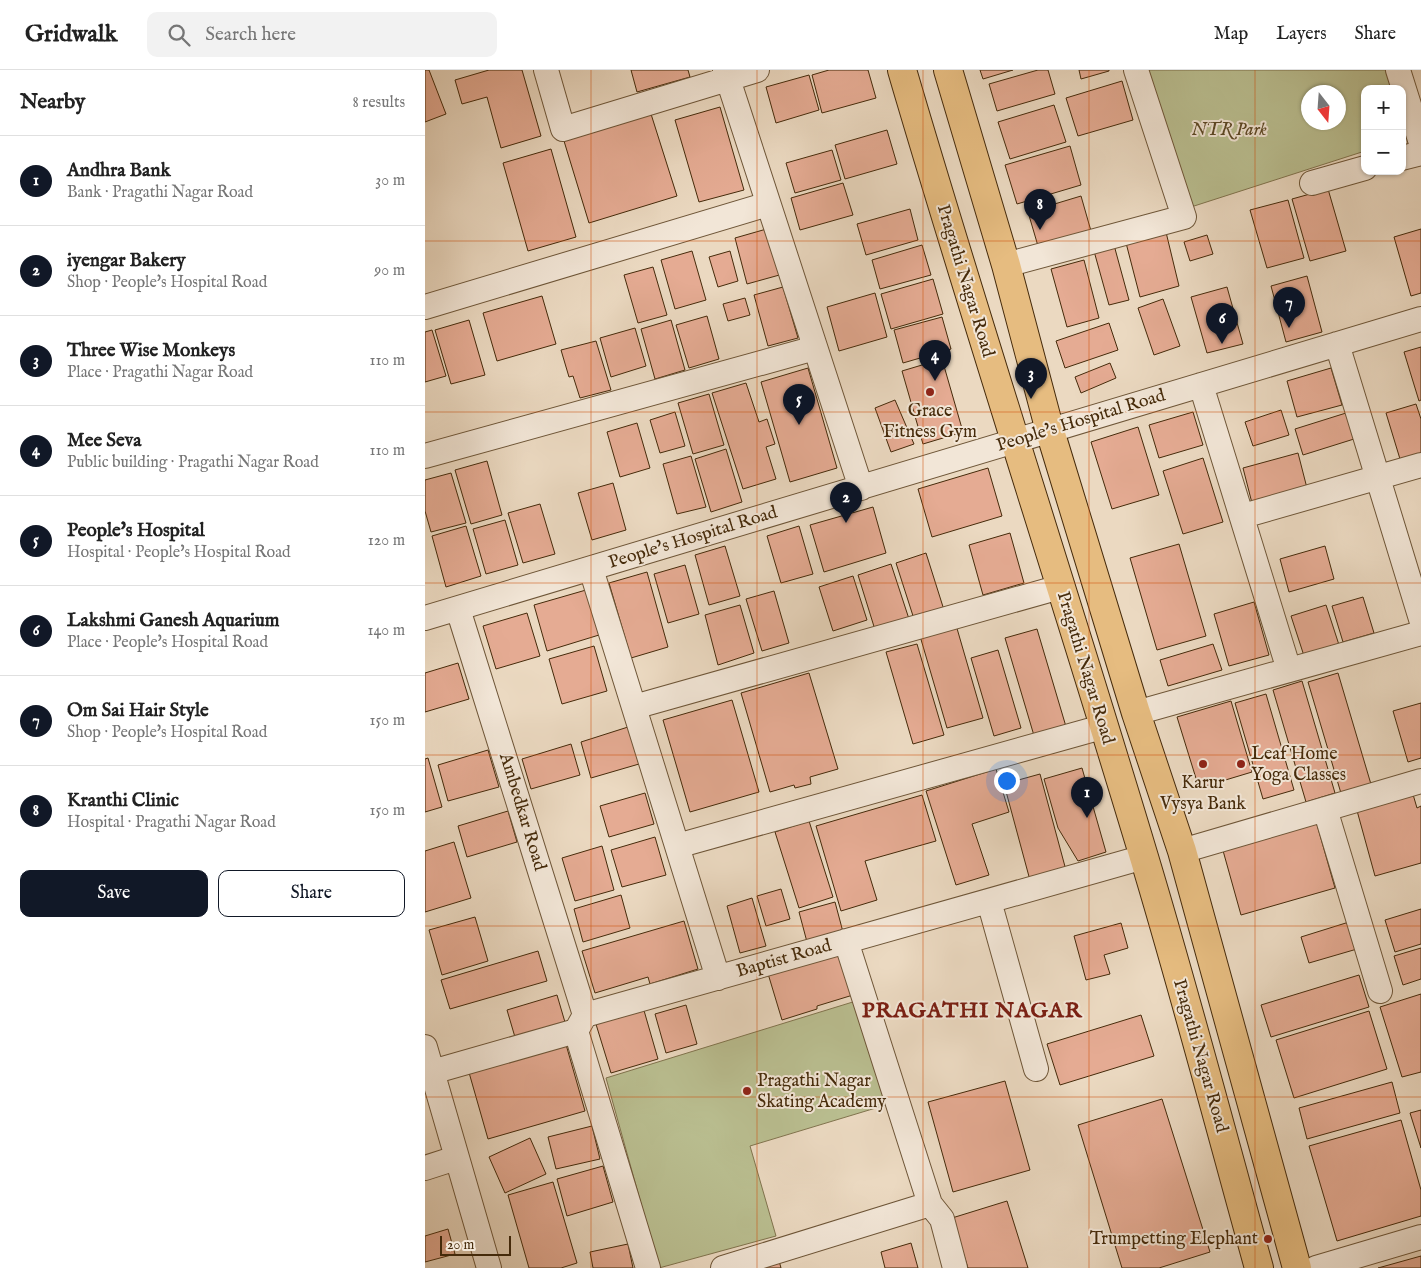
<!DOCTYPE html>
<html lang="en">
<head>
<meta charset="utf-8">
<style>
  :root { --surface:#fff; --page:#f2f2f2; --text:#222; --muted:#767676; --line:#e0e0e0; --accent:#111827 }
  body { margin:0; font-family:"IM FELL English",serif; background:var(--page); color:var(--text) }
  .controls { position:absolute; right:15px; top:15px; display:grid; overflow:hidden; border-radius:10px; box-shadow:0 1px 4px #0004 }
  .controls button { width:45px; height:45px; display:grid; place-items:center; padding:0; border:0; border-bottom:1px solid var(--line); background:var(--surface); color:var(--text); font:25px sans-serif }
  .compass { position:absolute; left:876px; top:15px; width:45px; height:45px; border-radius:50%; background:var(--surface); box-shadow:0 1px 4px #0004; rotate:163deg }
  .scale { position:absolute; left:15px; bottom:12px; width:71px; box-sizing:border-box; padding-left:5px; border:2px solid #452a0a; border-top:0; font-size:14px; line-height:18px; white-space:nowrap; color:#452a0a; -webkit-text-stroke:4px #f2e6d7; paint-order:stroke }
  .you { position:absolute; left:581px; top:710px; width:18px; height:18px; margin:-12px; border:4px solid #fff; border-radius:50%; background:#1a73e8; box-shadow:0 0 0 8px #1a73e833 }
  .badge { display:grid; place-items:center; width:32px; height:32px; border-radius:50%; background:var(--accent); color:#fff; font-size:16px; font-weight:700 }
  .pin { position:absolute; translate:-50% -41px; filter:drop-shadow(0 1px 2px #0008) }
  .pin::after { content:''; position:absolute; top:26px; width:18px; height:15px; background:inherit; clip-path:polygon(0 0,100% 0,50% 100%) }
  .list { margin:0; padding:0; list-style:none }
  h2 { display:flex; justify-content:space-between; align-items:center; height:65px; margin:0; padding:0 20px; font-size:21px }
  h2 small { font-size:16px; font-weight:400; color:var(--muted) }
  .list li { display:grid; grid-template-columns:32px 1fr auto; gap:15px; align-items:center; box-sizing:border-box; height:90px; padding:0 20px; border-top:1px solid var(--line) }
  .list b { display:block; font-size:19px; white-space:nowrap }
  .list p { margin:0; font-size:16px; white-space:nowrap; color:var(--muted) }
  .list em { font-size:16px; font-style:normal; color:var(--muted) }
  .actions { display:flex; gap:10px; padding:15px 20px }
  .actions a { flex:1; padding:11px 0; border:1px solid var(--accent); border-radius:10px; text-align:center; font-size:18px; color:var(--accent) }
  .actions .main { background:var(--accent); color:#fff }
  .icon { flex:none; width:28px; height:28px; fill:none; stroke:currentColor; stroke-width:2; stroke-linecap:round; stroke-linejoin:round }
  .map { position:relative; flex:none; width:996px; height:1198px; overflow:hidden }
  header { display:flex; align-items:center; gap:30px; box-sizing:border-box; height:70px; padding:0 25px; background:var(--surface); border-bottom:1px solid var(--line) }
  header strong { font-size:24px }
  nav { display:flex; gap:28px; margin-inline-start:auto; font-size:18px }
  .search { width:350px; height:45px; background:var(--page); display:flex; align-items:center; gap:12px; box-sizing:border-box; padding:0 18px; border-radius:10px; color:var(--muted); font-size:19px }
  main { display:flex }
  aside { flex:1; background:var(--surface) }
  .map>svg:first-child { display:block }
</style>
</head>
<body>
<header>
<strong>Gridwalk</strong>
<div class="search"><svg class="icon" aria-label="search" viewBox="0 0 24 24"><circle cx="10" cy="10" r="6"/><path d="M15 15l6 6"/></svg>Search here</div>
<nav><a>Map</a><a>Layers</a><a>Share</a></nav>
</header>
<main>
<aside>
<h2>Nearby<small>8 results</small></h2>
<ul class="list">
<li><span class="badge">1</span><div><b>Andhra Bank</b><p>Bank · Pragathi Nagar Road</p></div><em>30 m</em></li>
<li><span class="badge">2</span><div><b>iyengar Bakery</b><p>Shop · People's Hospital Road</p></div><em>90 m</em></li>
<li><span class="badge">3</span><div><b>Three Wise Monkeys</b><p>Place · Pragathi Nagar Road</p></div><em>110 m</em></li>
<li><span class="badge">4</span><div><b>Mee Seva</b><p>Public building · Pragathi Nagar Road</p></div><em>110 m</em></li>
<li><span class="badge">5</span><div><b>People's Hospital</b><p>Hospital · People's Hospital Road</p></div><em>120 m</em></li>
<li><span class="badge">6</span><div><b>Lakshmi Ganesh Aquarium</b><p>Place · People's Hospital Road</p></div><em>140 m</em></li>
<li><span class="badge">7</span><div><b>Om Sai Hair Style</b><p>Shop · People's Hospital Road</p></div><em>150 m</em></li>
<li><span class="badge">8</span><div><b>Kranthi Clinic</b><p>Hospital · Pragathi Nagar Road</p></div><em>150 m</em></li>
</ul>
<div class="actions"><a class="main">Save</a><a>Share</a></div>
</aside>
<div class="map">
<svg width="996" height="1198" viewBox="0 0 996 1198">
  <rect width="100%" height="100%" fill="#ebd9c1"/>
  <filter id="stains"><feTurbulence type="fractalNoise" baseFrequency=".004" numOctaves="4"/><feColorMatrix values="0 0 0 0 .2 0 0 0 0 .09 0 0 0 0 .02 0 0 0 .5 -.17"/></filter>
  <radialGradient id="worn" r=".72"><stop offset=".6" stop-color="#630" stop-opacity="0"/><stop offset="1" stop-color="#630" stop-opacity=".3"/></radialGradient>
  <!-- green -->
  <path fill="#babf91" stroke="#80744e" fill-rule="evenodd" d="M722,0h244l6,19h-32v62l-174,56zM884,22h30v30h-30z
    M431,931l33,103 -139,42 26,90 -117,32 -53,-190z"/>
  <!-- building -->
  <path fill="#e5ab93" stroke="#452a0a" d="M0,0h4l17,44 -21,8z
    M64,0h33l19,66 -40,12 -14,-51 -25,7 -7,-24z
    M206,0h57l2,7 -53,15z
    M404,0h39l8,28 -54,15 -10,-38z
    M555,0h33l-30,9z
    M613,0h10l7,24 -58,17 -8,-27z
    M654,0h30v1l-28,8z
    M384,5l10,35 -43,13 -10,-36z
    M697,11l11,39 -55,16 -12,-38z
    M629,35l12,37 -56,17 -12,-37z
    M295,37l24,83 -45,12 -24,-82z
    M226,44l26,82 -88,27 -25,-82z
    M462,60l10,34 -52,15 -10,-34z
    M645,76l11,39 -64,19 -12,-39z
    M126,79l25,88 -48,14 -25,-88z
    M407,80l9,30 -46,13 -9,-30z
    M418,113l10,32 -53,15 -9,-32z
    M903,119l18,62 -36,10 -18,-62z
    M656,126l10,35 -53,15 -10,-34z
    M863,130l16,58 -37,10 -17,-58z
    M485,139l8,31 -52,15 -9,-31z
    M345,158l13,46 -36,10 -12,-46z
    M740,158l14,58 -39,11 -15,-58z
    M996,159v64l-10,3 -17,-59z
    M782,165l6,19 -23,7 -6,-19z
    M497,175l9,30 -51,14 -8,-29z
    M689,175l15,55 -20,5 -15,-54z
    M267,181l14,49 -31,9 -14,-49z
    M305,181l8,30 -20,6 -9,-30z
    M659,190l15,58 -32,9 -16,-58z
    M228,197l14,48 -29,8 -14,-48z
    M882,206l15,56 -36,10 -15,-56z
    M508,209l10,35 -52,15 -10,-35z
    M358,217l15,51 -30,8 -14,-51z
    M802,217l16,57 -36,9 -16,-56z
    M450,223l12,44 -48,14 -12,-44z
    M117,226l14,48 -59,17 -14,-48z
    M320,228l5,17 -22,6 -5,-17z
    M738,229l17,47 -26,9 -16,-47z
    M282,246l12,43 -30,9 -13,-43z
    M517,247l9,32 -48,14 -9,-33z
    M44,250l16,55 -34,9 -16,-54z
    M246,250l14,50 -30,9 -14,-50z
    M684,253l9,27 -53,18 -9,-27z
    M210,258l11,38 -35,11 -11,-39z
    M7,260l14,46 -21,6v-50z
    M171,271l15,49 -31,8 -7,-22 -4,1 -8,-27z
    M996,277v53l-2,1 -15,-49z
    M517,289l21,73 -40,12 -21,-73z
    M685,293l6,15 -35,15 -6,-16z
    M383,298l29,100 -47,14 -29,-100z
    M906,298l11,37 -45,12 -10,-36z
    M321,313l13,39 8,-3 8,25 -9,3 10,32 -33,10 -31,-96z
    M284,324l15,51 -31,9 -15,-51z
    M470,330l19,44 -23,8 -16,-44z
    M991,334l5,15v34l-21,6 -14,-46z
    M856,340l8,25 -36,11 -8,-24z
    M250,342l10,34 -25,7 -10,-33z
    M768,342l10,33 -44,13 -10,-33z
    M921,343l8,26 -51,16 -8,-26z
    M212,353l13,45 -30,9 -13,-45z
    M713,357l21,68 -47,14 -21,-67z
    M301,379l16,53 -31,10 -16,-53z
    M873,383l10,39 -55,15 -10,-39z
    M266,386l15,51 -29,7 -14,-50z
    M778,388l20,64 -40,12 -20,-63z
    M62,391l15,54 -31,9 -16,-54z
    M563,398l14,48 -70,21 -14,-48z
    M26,403l15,50 -35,9 -6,-21v-31z
    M188,413l13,47 -34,10 -14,-47z
    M115,434l15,50 -32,9 -15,-50z
    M448,437l13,46 -62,19 -14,-47z
    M80,450l13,45 -32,9 -13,-45z
    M41,456l15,50 -35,11 -14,-51z
    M374,456l14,48 -32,9 -14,-47z
    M585,463l14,50 -41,12 -14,-50z
    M754,474l27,92 -49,14 -27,-92z
    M300,476l15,50 -31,9 -14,-50z
    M900,476l9,33 -45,13 -9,-33z
    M501,483l18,57 -30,9 -18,-56z
    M466,494l19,58 -34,11 -18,-58z
    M260,495l14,49 -31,9 -14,-49z
    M222,502l21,75 -37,11 -22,-75z
    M428,506l14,44 -34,11 -14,-44z
    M161,520l13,45 -52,16 -13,-46z
    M349,521l15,52 -27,8 -16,-52z
    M938,527l11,36 -31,9 -11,-36z
    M829,532l15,53 -40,11 -15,-52z
    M315,535l14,48 -36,12 -13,-50z
    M901,535l15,46 -35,11 -15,-46z
    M102,543l13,43 -44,13 -13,-43z
    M531,555l27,93 -36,10 -27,-92z
    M612,559l30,101 -32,9 -30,-101z
    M492,574l27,91 -31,9 -27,-92z
    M788,574l9,26 -54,16 -8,-26z
    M169,576l13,45 -45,13 -13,-45z
    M573,580l23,78 -27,8 -23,-78z
    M33,593l11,36 -44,13v-39z
    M384,603l29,96 -28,8 1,7 -16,4 -1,-3 -24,7 -29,-99z
    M913,603l35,118 -30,9 -35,-118z
    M877,611l33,112 -29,9 -33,-112z
    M841,624l28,96 -31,9 -28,-96z
    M307,630l27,92 -69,20 -27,-92z
    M806,631l21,71 -53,16 -22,-71z
    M996,633v55l-13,4 -15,-51z
    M203,657l11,37 -48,14 -10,-36z
    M146,674l9,31 -49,14 -9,-30z
    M63,680l11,37 -51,14 -10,-36z
    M3,688l14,49 -17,5v-53z
    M657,698l24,84 -28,9 -20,-33 -14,-49z
    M571,699l13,43 -37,12 17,51 -33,10 -30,-94z
    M615,704l27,100 -36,10 -27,-100z
    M987,721l5,17 4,-2v57l-46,13 -19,-69z
    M220,723l9,31 -45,13 -9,-31z
    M497,725l14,46 -71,20 12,39 -36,11 -25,-85z
    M83,741l9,31 -50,15 -9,-31z
    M384,751l24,76 -34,11 -24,-76z
    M891,751l19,67 -94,27 -19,-68z
    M230,767l11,38 -44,12 -11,-37z
    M29,772l17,56 -46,14v-61z
    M177,776l12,44 -39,11 -13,-43z
    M356,819l9,30 -24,7 -9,-30z
    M196,825l9,33 -47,14 -9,-33z
    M327,828l14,48 -26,7 -13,-47z
    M410,832l8,30 -36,10 -8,-30z
    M996,839v35l-26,8 -10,-32z
    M50,847l13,44 -46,14 -13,-45z
    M259,851l14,48 -48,15 -2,-7 -53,16 -13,-42z
    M924,852l8,27 -48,14 -8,-26z
    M696,853l7,25 -24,7 6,19 -24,6 -12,-44z
    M414,876l14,49 -36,11v3l-35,11 -16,-53z
    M996,878v31l-18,6 -9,-29z
    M113,881l9,30 -97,28 -9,-29z
    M934,905l10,32 -98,30 -10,-32z
    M996,924v78l-19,5 -22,-70z
    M132,925l10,34 -50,15 -10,-34z
    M261,935l11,39 -31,9 -11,-39z
    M218,937l15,52 -47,14 -16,-52z
    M944,941l18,58 -93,29 -18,-58z
    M716,945l13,41 -94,29 -13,-41z
    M140,971l20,70 -97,28 -20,-70z
    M580,1011l25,89 -77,22 -25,-90z
    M967,1012l8,31 -93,26 -8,-31z
    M737,1029l48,153 -51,16h-37l-44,-143z
    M996,1040v38l-11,-35z
    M976,1050l20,70v26l-84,25 -28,-95z
    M167,1056l8,33 -44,10 -8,-32z
    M105,1068l16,36 -41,19 -16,-36z
    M178,1096l10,36 -46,14 -10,-37z
    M128,1112l24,81 -16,5h-32l-21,-73z
    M582,1131l21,67h-60l-16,-50z
    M23,1159l7,25 -30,8v-26z
    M486,1173l7,25h-33l-4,-16z
    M203,1174l5,24h-40l-3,-16z
    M996,1186v12h-43z
    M353,1187l3,11h-36z"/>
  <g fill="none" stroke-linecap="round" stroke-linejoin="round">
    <!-- minor casing -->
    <g stroke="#6e5638" stroke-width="26">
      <path id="minor" d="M121,0l17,59 194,-59
        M300,0l136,418
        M973,0l23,73
        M977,88l19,-5
        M887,113l53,-15
        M581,195l178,-48 -48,-147
        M0,237l343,-103
        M912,274l84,275
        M776,315l88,285
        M0,386l390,-108
        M818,446l178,-51
        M166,499l127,409
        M33,539l127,406
        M0,548l996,-299
        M209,637l426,-120
        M711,643l285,-80
        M900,739l55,182
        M252,776l425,-119
        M757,781l239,-70
        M564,831l47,168
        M421,871l84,263 12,15 13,49
        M151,961l72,237
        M0,977l64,221
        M7,1002l144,-41 9,-16 559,-158
        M0,1098l31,-10
        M298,1198l207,-64
        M891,1198l105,-31"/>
    </g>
    <!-- major casing -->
    <g stroke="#452a0a" stroke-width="30">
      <path id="major" d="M477,0c77,263 163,524 242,787 41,136 77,274 115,411
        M523,0l58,195 44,166 86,282 46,138 115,417"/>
    </g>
    <!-- minor -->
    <use href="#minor" stroke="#f2e6d7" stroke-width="24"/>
    <!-- major -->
    <use href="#major" stroke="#e6bc80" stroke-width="28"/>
  </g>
  <!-- grid -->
  <path fill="none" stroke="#d0520c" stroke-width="1" stroke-opacity="0.55" d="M166,0v1198M332,0v1198M498,0v1198M664,0v1198M830,0v1198M0,171h996M0,342h996M0,513h996M0,685h996M0,856h996M0,1027h996"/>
  <!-- markers -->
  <g fill="#8f2418" stroke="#f2e6d7" stroke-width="2">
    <circle cx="505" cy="322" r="5"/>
    <circle cx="778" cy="694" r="5"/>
    <circle cx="816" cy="694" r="5"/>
    <circle cx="322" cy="1021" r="5"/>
    <circle cx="843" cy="1169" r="5"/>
  </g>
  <g text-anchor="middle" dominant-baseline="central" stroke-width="4" stroke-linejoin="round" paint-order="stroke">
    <!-- park labels -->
    <g font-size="18" font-style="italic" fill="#5c4825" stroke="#f2e6d7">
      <text x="804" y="60">NTR Park</text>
    </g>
    <!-- street labels -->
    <g font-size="18" fill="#452a0a" stroke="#f2e6d7">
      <text transform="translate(540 211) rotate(73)">Pragathi Nagar Road</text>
      <text transform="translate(656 351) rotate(-17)">People's Hospital Road</text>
      <text transform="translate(268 468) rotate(-17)">People's Hospital Road</text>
      <text transform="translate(660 598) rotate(73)">Pragathi Nagar Road</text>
      <text transform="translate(97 742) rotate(73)">Ambedkar Road</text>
      <text transform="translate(359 889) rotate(-16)">Baptist Road</text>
      <text transform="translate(775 986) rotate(74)">Pragathi Nagar Road</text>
    </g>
    <!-- poi labels -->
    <g font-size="18" fill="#452a0a" stroke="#f2e6d7">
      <text x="505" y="341">Grace<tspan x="505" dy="21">Fitness Gym</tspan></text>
      <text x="826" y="684" text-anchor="start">Leaf Home<tspan x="826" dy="21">Yoga Classes</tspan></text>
      <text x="778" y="713">Karur<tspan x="778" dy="21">Vysya Bank</tspan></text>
      <text x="332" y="1011" text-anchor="start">Pragathi Nagar<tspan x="332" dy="21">Skating Academy</tspan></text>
      <text x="833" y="1169" text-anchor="end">Trumpetting Elephant</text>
    </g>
    <!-- district labels -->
    <g font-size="22" font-weight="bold" letter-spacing="1" fill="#7a1f14" stroke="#f2e6d7">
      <text x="547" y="941">PRAGATHI NAGAR</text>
    </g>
  </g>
  <rect width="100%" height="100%" filter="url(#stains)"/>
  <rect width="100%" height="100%" fill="url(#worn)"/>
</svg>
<div class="controls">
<button>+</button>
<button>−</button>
</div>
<svg class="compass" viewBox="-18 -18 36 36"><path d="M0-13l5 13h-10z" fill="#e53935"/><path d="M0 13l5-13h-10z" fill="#767676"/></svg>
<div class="scale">20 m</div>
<div class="you"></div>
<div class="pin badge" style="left:662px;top:748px">1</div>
<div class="pin badge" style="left:421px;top:453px">2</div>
<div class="pin badge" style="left:606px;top:329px">3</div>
<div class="pin badge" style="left:510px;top:311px">4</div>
<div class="pin badge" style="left:374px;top:355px">5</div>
<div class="pin badge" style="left:797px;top:274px">6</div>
<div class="pin badge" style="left:864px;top:258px">7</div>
<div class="pin badge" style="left:615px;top:160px">8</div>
</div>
</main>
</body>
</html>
